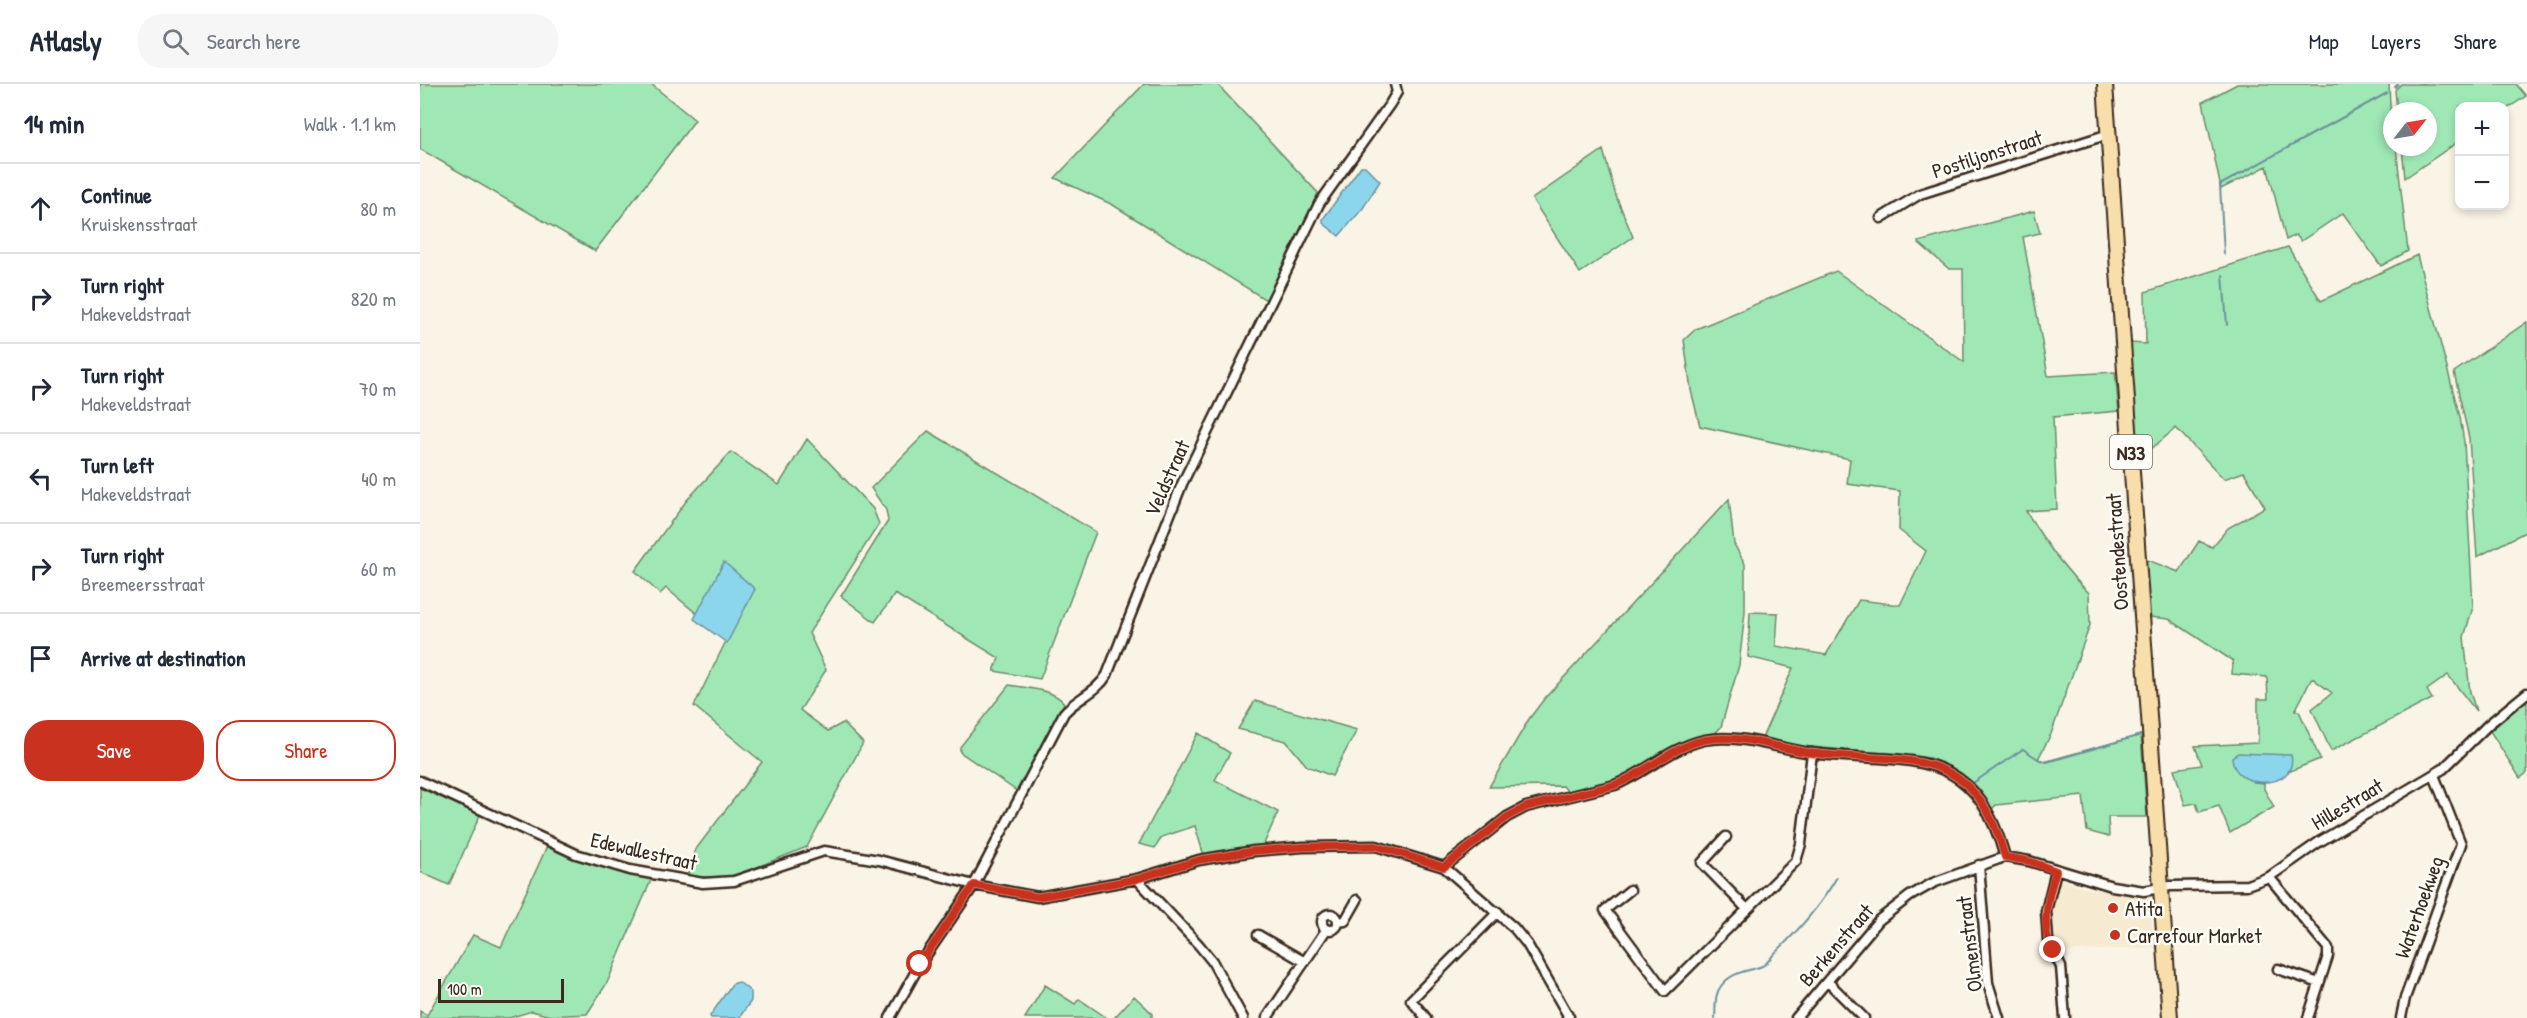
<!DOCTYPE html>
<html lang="en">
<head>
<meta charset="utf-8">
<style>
  :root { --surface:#fff; --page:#f6f6f7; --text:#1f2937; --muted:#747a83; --line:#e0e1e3; --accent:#c8321e }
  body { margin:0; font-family:"Patrick Hand",sans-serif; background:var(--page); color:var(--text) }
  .controls { position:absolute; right:18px; top:18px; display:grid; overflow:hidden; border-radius:12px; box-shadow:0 3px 9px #0003 }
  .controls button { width:54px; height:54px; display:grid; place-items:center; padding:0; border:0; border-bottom:2px solid var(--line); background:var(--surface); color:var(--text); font:30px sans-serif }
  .compass { position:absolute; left:1963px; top:18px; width:54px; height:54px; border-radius:50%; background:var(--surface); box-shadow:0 3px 9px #0003; rotate:59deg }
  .scale { position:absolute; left:18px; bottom:15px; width:126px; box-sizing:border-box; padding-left:6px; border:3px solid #3b2a1e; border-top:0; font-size:16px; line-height:21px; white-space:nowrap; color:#3b2a1e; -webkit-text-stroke:4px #fdfcf7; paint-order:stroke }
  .stop { position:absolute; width:18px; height:18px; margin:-14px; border:4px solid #c8321e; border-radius:50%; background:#fff }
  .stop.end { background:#c8321e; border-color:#fff; box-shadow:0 2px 6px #0008 }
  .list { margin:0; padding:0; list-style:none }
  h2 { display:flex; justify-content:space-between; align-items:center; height:78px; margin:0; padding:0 24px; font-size:26px }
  h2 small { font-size:20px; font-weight:400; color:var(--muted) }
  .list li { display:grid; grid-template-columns:39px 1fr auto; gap:18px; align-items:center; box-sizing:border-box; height:90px; padding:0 24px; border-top:2px solid var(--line) }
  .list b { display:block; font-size:22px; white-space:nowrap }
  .list p { margin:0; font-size:20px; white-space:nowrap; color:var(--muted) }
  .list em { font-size:20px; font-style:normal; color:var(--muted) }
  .actions { display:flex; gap:12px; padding:18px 24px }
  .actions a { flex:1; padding:14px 0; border:2px solid var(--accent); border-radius:24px; text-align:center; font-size:21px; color:var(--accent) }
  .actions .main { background:var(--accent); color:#fff }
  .icon { flex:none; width:33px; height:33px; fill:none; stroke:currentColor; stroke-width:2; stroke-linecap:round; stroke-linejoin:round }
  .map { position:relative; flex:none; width:2107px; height:934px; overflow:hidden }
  header { display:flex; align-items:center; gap:36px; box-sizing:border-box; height:84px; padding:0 30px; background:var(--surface); border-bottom:2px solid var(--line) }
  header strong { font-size:28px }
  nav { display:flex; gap:33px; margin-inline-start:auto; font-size:21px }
  .search { width:420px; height:54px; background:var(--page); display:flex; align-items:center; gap:15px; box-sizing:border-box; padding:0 21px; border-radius:24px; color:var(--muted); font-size:22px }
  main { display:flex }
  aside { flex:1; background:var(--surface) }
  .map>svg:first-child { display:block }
</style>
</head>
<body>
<header>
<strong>Atlasly</strong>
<div class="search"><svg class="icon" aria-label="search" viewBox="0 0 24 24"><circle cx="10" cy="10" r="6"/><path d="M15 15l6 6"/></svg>Search here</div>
<nav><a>Map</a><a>Layers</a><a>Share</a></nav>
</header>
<main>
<aside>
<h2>14 min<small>Walk · 1.1 km</small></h2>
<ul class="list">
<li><svg class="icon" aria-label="ahead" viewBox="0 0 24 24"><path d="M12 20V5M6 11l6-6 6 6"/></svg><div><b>Continue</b><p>Kruiskensstraat</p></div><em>80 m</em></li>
<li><svg class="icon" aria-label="right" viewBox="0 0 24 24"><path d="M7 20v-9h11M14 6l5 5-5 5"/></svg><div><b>Turn right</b><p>Makeveldstraat</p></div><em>820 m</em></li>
<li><svg class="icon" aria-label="right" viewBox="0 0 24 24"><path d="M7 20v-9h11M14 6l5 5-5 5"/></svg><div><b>Turn right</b><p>Makeveldstraat</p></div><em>70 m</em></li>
<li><svg class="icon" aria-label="left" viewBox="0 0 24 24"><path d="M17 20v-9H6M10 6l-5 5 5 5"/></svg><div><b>Turn left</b><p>Makeveldstraat</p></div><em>40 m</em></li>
<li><svg class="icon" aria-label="right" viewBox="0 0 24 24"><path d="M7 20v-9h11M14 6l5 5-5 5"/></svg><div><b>Turn right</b><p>Breemeersstraat</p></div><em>60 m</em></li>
<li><svg class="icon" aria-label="arrive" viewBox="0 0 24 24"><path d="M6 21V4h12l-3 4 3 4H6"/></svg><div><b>Arrive at destination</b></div></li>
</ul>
<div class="actions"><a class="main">Save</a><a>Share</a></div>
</aside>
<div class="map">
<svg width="2107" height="934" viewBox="0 0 2107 934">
  <rect width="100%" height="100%" fill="#faf4e6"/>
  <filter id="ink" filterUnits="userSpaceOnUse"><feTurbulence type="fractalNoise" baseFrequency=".0167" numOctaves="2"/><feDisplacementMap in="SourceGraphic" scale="12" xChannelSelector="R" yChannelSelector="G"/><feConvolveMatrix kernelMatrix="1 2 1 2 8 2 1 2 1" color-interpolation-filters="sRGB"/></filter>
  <g filter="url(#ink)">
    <!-- built -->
    <path fill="#f6ead1" d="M1639,795l27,9 64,9 4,50 -95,5 -7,-7 -2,-44z"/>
    <!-- green -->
    <path fill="#9fe8b6" stroke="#6d896a" stroke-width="1.5" d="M0,0h231l44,36 -100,131 -175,-102z
      M724,0h73l101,109 -52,107 -153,-95 -58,-27z
      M1817,0h152l3,63h4l12,104 -27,15 -38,-53 -42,28 -5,-6 -10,5 -19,-74 -46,23 -18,-87z
      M1981,0h115l10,12 -21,14 -1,-4h-44l-1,35 -54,37 -3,-31h26v-36h-31l-2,-21z
      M1183,66l13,46 17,41 -53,36 -48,-74z
      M1614,127l6,22 -17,4 25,139 67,-4 4,39 -66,6 4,92 -31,2c18,30 38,58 63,82l1,32 -39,109 -13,25 9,2 94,-26 6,82h-39l1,20 -22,-6 -4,-35 -87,9 -6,6c-19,-30 -28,-40 -61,-53l-127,-12 -40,-8 31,-70 -45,-11 2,-45 28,1 -2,33 50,9 33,-55 41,5 26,-54 -27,-21 1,-39 -53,-7 3,-25 -150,-33 -9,-36 -7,-50 12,-11 140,-58 128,91 -1,-93h-14l-31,-27z
      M1868,163l33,54 96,-46 43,162 4,25 9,165 -9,30 6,55 6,19 -28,-36 -21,15 5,9 -101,52 -19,-42 20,-16 -20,-15 -17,33h4l21,48 -32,13 1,-2 -36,12 11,1v6l10,18 -44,26 -11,-27 -20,6 -3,-9 -11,2 -11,-36 28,-4 -7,-19 63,-3v-44h10l-1,-22 -35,-3 1,-13 -64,-42 -20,-2 -4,-58 34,13 20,-31 13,6 16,-19 37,-21 -21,-35 -20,7 -48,-51 -38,32 -8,-117 16,1 -1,-52z
      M2107,238v209l-50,26 -8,-119 -15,-66z
      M508,347l168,101 -56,147 -46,-8 5,-13 -104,-64 -20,28 -34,-26 47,-75 -2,-11 -15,-22z
      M387,355l66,70 6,15 -70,109 17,37 -26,40 28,21 15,-8 20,20 -56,104 -75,30h-45l9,-28 66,-87 -68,-56 33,-67 -61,-51 -6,6 -25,-23 52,-71 44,-48 48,33z
      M1309,415l5,45 11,20v48l-6,53 -18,62 -7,7 -46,15 -43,28 -56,16 -6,-7 -74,1 40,-68 15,-20z
      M589,601c17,3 44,4 55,18l-46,89 -58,-40v-5z
      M2107,616v73l-7,5 -30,-47z
      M835,617l102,29 -25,46 -25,-10 -21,-25 -48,-12z
      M778,649l32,20 -15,27 63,32 -15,34 -40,4 -19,6 -9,-30 -33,11 -7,11 -16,-4z
      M0,704l60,27 -31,70 -29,-13z
      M128,760l104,34 -45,105 -20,31 -37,2 -18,-5 -23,7h-89v-7l7,4 46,-80 28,12z
      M625,901l30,19 4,-5 28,19h-82z
      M714,912l19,18 -2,4h-37z"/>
    <!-- water -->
    <path fill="#8cd6ed" stroke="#6c919a" stroke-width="1.5" d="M941,82h4l15,15 -17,27 -24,28 -16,-13v-4z
      M304,478l31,27 -28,54 -33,-24z
      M1818,669l53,2c8,35 -58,37 -59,2z
      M319,898l12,10v9l-12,17h-28l-1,-2 22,-32z"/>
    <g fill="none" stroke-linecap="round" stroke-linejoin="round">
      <!-- stream -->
      <path stroke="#6c919a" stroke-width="2" d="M1975,3l3,-3
        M1804,170l-4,-69 167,-92
        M1803,191l4,50
        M1553,699l50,-34 15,10 9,3 94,-27
        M1295,934c1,-11 -1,-23 6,-32 11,-15 26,-14 41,-20 5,-2 9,-9 13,-13 24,-23 45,-47 62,-76"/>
      <!-- minor casing -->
      <g stroke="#3b2a1e" stroke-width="13">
        <path id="minor" d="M1461,134l39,-24 189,-60
          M0,697l156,73 54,16 73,13 31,-2 90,-30 55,9 95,25 64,12 99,-18 62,-19 55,-9 49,-4 73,-1 68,21 63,-50 19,-10 89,-22c31,-13 55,-37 89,-45 34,-7 72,8 107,13 96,12 162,-13 194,104
          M1306,753l-24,26 45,46
          M1559,781l9,118 11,35
          M1024,783l70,61 13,16 42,73 -2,1
          M1636,787l-10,40 2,29 13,27 4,51
          M1849,793l59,71v8l-20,62
          M717,795l62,66 13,16 31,57
          M1210,806l-25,20 60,81 131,-130 5,-17 11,-91
          M902 838a8 8 0 1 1 16 0a8 8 0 1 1-16 0Z
          M918,838l7,-1 12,-21
          M838,851l47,27
          M1858,885l41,14
          M1408,898l36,36
          M470,934l30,-54 54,-79 90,-172c13,-15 32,-20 43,-38l75,-191 137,-280 71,-100 7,-12 -2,-8
          M847,934l59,-88
          M1006,934l-15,-18 87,-88
          M1376,934l83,-98 31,-24 23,-13 66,-24 6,-2 24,4 83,25 32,5 26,-5 77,-1 22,-8 50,-35 124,-73 46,-45 38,-31
          M1981,934l4,-20 56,-154 -27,-69"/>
      </g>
      <!-- primary casing -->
      <g stroke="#3b2a1e" stroke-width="18">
        <path id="primary" d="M1685,0l65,934"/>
      </g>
      <!-- minor -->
      <use href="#minor" stroke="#fdfcf7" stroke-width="8"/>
      <!-- primary -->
      <use href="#primary" stroke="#f8deab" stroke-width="14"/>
    </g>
  </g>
  <g fill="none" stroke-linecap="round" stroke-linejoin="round" filter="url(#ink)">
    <!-- route -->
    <path stroke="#c8321e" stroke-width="8" d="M500,880l54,-79 64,12 99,-18 62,-19 55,-9 49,-4 73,-1 68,21 63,-50 19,-10 89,-22c32,-13 55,-37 89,-45 34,-7 72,8 107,13 96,12 162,-13 194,104l24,4 27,10c-7,22 -17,58 -3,79"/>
  </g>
  <!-- markers -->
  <g fill="#c8321e" stroke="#fdfcf7" stroke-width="2">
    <circle cx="1693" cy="824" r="6"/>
    <circle cx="1695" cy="851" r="6"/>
  </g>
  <g text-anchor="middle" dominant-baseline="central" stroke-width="5" stroke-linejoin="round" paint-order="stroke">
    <!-- shield labels -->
    <rect fill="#fdfcf7" stroke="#75695f" stroke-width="1.5" x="1690" y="351" width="42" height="34" rx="4.5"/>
    <g font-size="20" font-weight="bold" fill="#3b2a1e">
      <text x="1711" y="368">N33</text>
    </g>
    <!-- street labels -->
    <g font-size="21" fill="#3b2a1e" stroke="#fdfcf7">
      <text transform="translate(1567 70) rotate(-18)">Postiljonstraat</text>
      <text transform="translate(747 394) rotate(-66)">Veldstraat</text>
      <text transform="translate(1697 468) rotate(-94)">Oostendestraat</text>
      <text transform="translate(1927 720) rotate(-31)">Hillestraat</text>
      <text transform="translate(224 767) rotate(13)">Edewallestraat</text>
      <text transform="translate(1999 823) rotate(-70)">Waterhoekweg</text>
      <text transform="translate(1549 860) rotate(-97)">Olmenstraat</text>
      <text transform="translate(1416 861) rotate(-49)">Berkenstraat</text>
    </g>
    <!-- poi labels -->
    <g font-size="21" fill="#3b2a1e" stroke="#fdfcf7" text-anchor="start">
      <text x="1705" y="824">Atita</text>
      <text x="1707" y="851">Carrefour Market</text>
    </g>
  </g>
</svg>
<div class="controls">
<button>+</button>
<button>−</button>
</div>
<svg class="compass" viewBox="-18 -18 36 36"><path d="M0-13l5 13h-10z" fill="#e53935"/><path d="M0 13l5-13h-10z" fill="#747a83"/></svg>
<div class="scale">100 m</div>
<div class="stop" style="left:500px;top:880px"></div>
<div class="stop end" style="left:1633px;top:866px"></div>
</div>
</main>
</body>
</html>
